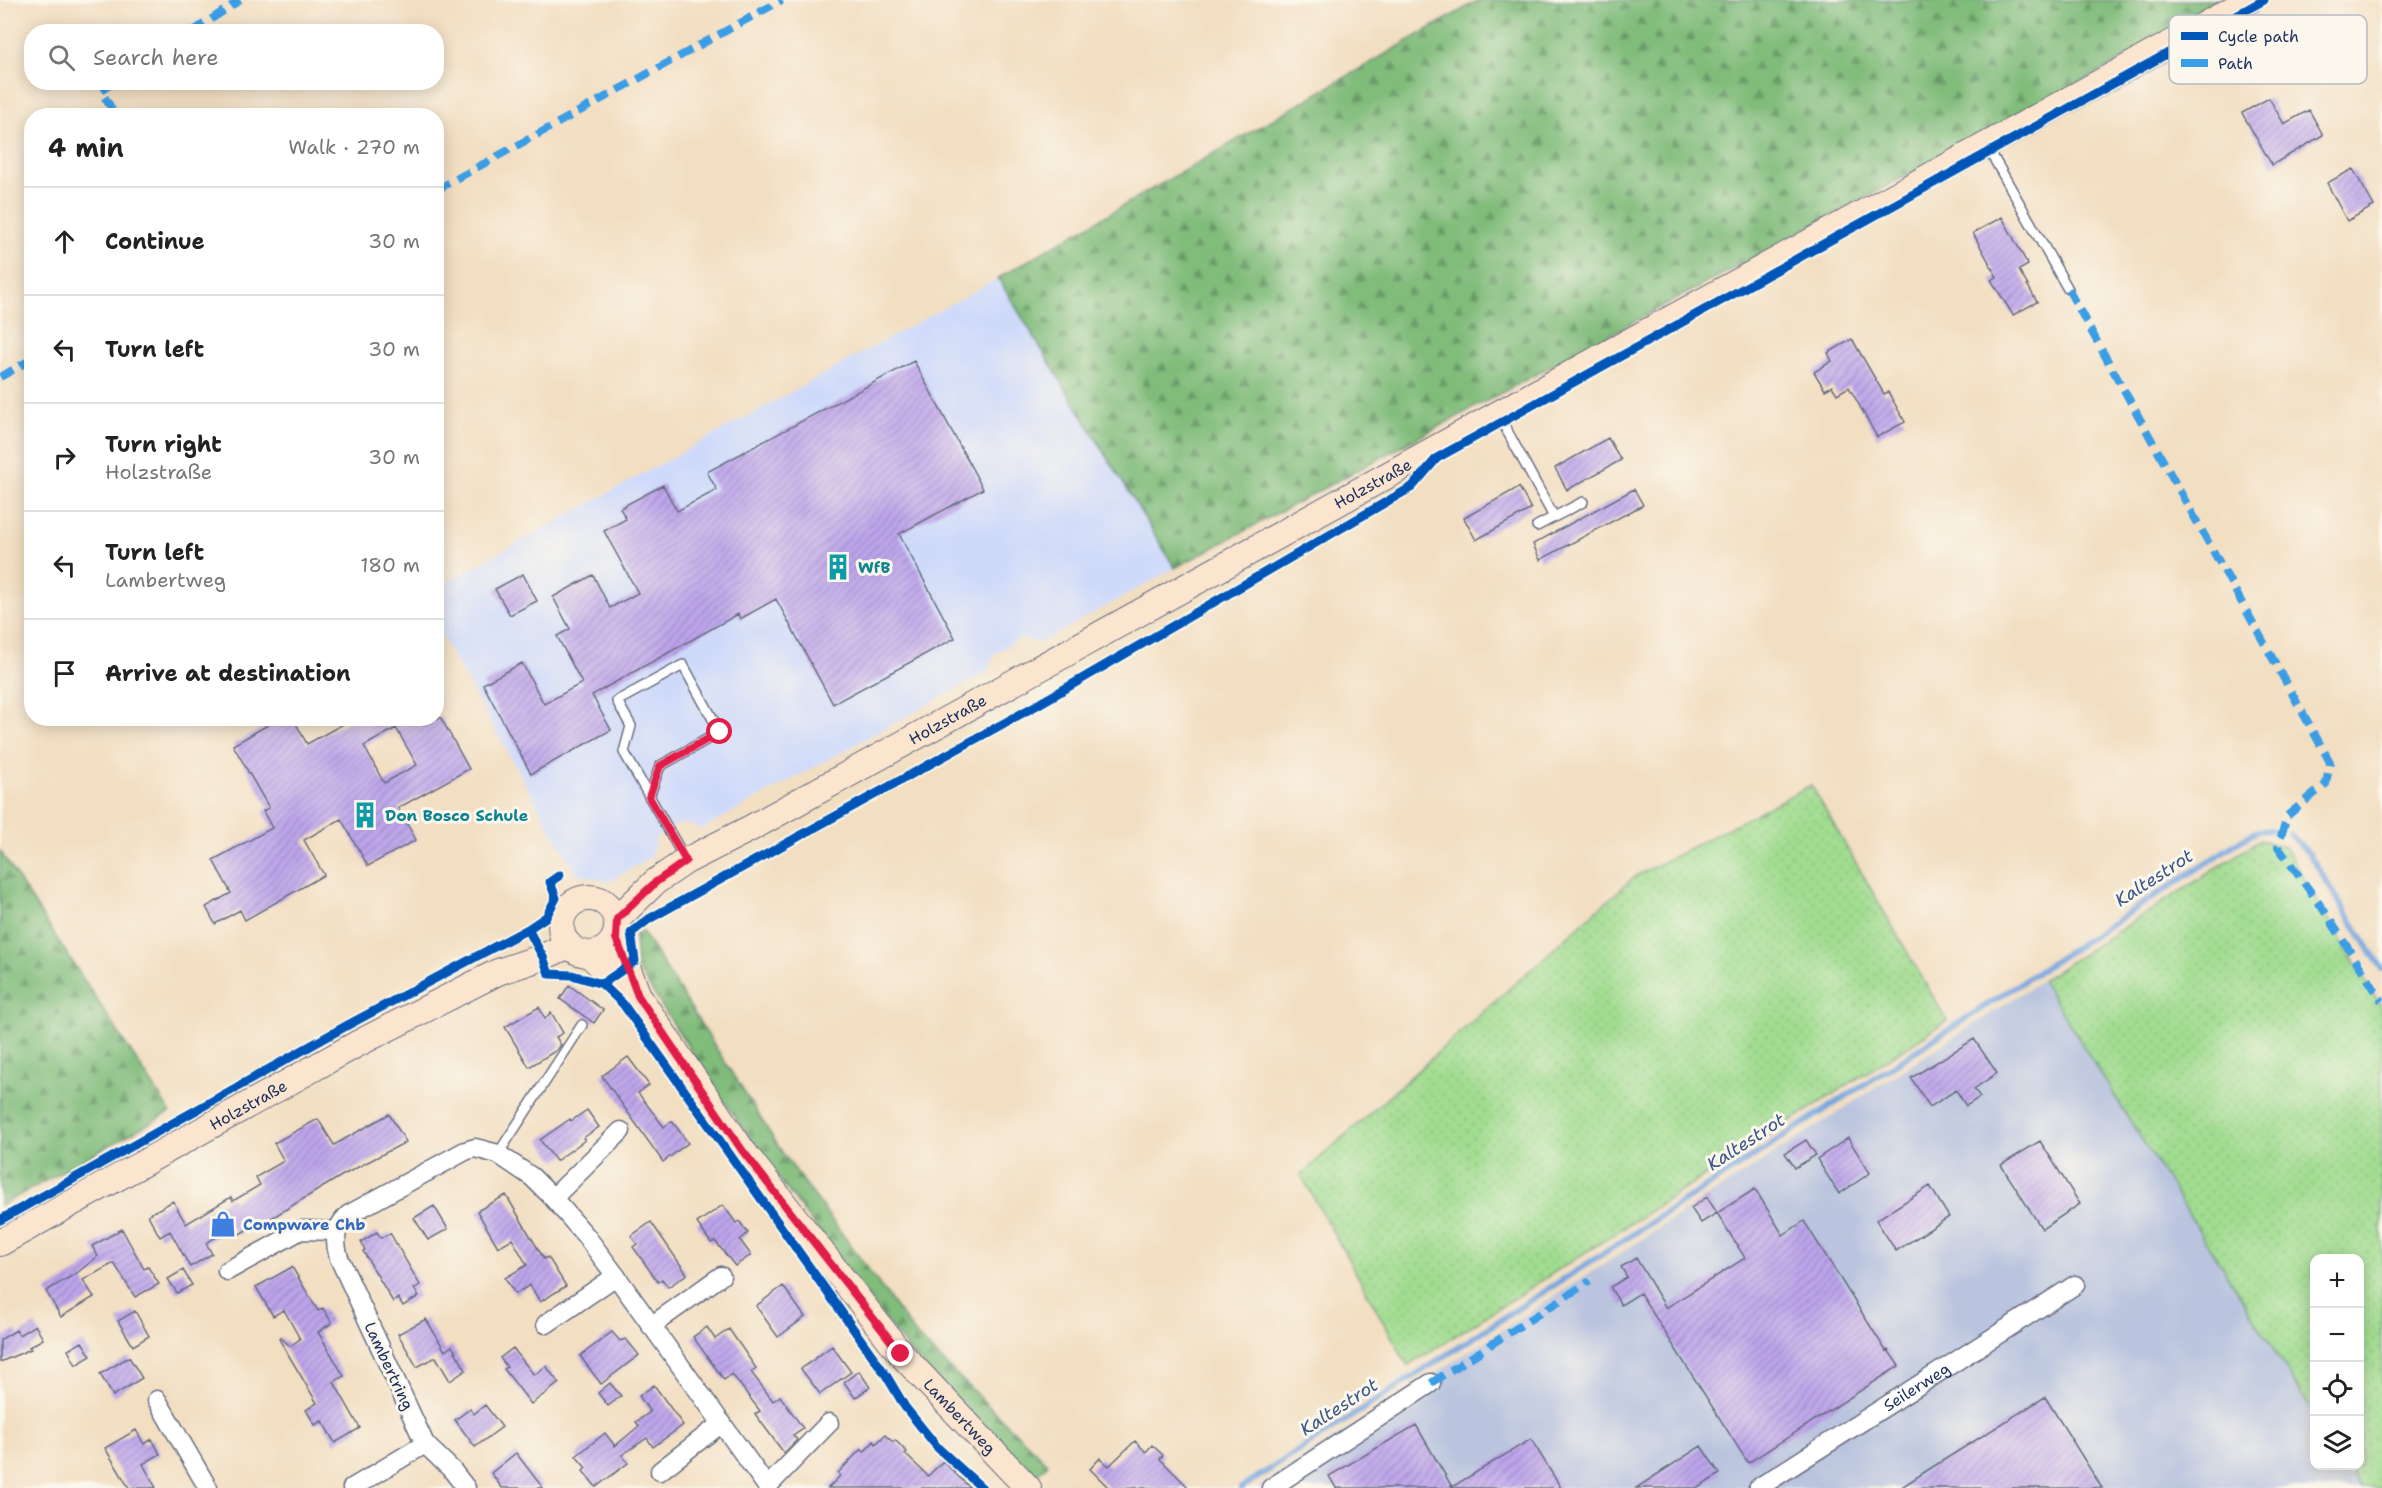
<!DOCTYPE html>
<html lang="en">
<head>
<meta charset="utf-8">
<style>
  :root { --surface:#fff; --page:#f6f6f6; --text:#222; --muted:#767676; --line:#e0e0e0 }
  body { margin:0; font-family:"Shantell Sans",sans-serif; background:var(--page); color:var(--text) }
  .controls { position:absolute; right:18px; bottom:18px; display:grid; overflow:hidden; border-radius:12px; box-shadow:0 3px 15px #0003 }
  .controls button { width:54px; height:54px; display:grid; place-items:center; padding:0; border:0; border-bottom:2px solid var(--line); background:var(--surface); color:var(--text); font:30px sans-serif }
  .stop { position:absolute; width:18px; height:18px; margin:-14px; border:4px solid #e11d48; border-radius:50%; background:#fff }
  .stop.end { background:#e11d48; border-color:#fff; box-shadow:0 2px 6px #0008 }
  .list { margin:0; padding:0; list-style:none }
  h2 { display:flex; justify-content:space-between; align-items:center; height:78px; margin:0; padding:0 24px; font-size:26px }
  h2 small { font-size:20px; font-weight:400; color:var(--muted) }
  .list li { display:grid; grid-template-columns:39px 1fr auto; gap:18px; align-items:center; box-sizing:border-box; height:108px; padding:0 24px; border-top:2px solid var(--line) }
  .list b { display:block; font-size:22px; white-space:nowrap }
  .list p { margin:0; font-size:20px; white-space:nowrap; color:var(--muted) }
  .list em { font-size:20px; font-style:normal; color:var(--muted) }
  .icon { flex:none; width:33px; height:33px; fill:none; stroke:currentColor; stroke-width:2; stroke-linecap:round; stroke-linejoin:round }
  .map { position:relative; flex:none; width:2382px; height:1488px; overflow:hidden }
  .search { position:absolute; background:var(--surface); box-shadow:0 3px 15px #0003; left:24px; top:24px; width:420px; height:66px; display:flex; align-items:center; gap:15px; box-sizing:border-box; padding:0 21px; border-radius:24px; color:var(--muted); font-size:22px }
  .panel { position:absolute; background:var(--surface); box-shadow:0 3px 15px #0003; left:24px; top:108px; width:420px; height:618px; border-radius:24px }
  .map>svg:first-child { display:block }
</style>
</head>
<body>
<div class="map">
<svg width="2382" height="1488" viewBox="0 0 2382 1488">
  <defs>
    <pattern id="grass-dots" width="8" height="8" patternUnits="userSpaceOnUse" patternTransform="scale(1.5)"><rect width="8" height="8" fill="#a1dc90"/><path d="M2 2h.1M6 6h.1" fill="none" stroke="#8abd7f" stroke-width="1.8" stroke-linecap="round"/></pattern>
    <pattern id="forest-firs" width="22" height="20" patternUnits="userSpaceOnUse" patternTransform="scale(1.5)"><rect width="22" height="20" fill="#80bc7a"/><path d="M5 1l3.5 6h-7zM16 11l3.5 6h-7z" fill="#689967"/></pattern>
    <pattern id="building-hatch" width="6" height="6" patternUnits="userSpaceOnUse" patternTransform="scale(1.5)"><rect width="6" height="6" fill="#bea5eb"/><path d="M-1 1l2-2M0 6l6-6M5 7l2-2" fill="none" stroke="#9a87c2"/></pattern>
  </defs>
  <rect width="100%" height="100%" fill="#fbf7ec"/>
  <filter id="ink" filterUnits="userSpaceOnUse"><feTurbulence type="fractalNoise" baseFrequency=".0167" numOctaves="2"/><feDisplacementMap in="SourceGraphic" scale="12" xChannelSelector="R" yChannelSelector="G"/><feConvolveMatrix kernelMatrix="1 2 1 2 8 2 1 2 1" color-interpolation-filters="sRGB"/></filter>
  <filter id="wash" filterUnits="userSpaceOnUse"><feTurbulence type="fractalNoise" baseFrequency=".008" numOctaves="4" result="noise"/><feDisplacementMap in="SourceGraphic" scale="24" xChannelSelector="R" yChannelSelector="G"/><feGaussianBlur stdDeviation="1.35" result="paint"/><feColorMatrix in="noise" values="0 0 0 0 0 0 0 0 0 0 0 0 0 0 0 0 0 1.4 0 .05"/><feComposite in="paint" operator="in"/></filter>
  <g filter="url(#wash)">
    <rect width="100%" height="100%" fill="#f2dec1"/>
    <!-- built -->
    <path fill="#cfdafa" d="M998,278l177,290 -136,75 -18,-5 -27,16 -7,18 -285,157 -20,-6 -14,7 -12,7 -5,20 -43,25 -32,-9 -139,-245 -1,-40z"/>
    <!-- industrial -->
    <path fill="#bac4de" d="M2042,980l272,434v52h33l14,22h-1103z"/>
    <!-- grass -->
    <path fill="url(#grass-dots)" stroke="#5e8677" stroke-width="1.5" d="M1811,785l136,236 -539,345 -107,-191 333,-298z
      M2260,840l25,7 97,161v480h-21l-14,-22h13v-208h-46v156l-272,-434z"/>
    <!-- forest -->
    <path fill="url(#forest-firs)" stroke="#4e766c" stroke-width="1.5" d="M1479,0h755l-1059,568 -177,-290z
      M0,851l170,261 -170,94z
      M642,931l140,221 135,184 131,128 -15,14 -128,-132 -138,-183 -46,-66 -84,-129 -2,-33z"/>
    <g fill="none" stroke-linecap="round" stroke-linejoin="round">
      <!-- stream -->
      <path stroke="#74a5de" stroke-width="6" d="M2290,834l19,20 73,115
        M1241,1488l1002,-649 15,-8 14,-1"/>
    </g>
    <g id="blocks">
      <!-- building -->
      <path fill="url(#building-hatch)" fill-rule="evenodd" d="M2269,98l15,26 25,-14 14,25 -51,30 -30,-52z
        M2353,169l21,37 -27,15 -20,-38z
        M2002,217l26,48 -9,5 18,32 -24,13 -22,-35 6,-3 -24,-44z
        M1852,339l32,55 4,-2 17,30 -28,15 -28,-50 -12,7 -5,-8 -7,4 -11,-18 18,-11 -4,-8z
        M914,361l69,128 -84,45 56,104 -122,66 -57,-105 -36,20 -2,-5 -146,81 19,35 -80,44 -48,-90 39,-21 22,41 38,-21 -25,-47 13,-7 -17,-32 40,-22 17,33 28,-15 -34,-62 22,-12 -6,-11 43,-23 14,26 40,-21 -10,-18z
        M1608,438l13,22 -54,30 -12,-22z
        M1519,487l12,22 -55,31 -12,-22z
        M1634,489l9,16 -103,55 -7,-16z
        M523,574l14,27 -27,14 -15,-26z
        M280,718h13l14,26 47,-26h87l28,51 -71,39 18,32 -48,26 -27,-47 -37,21 20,35 -79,45 -5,-10 -25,14 -9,-17 25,-14 -18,-33 59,-32 -9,-17 6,-3 -36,-63zM396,728l21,37 -33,18 -20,-37z
        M569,985l34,25 -9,13 -34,-24z
        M539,1007l6,12 6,-7 12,21 -7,4 5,8 -4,5 -28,17 -24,-40z
        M1974,1039l23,34 -23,16 6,8 -14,9 -10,-16 -26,17 -19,-29z
        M628,1057l21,28 -11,8 26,34 8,-6 16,22 -25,19 -61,-86z
        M587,1110l12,17 -16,11 2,2 -29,21 -16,-21 30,-21 1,2z
        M389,1114l17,28 -63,33 -83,50 -2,-2 -20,12 -5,-8 -27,16 6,11 -22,13 -20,-36 -10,6 -12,-22 25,-14 13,23 45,-27 2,4 27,-16 -4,-8 28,-16 -10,-18 44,-24 16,26z
        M1848,1138l22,35 -31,21 -22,-35z
        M1806,1140l10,15 -21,13 -10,-15z
        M2040,1141l40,63 -38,25 -41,-64z
        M1930,1186l19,31 -53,34 -20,-31z
        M1755,1189l28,46 21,-14 82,130 2,-1 11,16 -151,97 -108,-170 -19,12 -11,-18 17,-10 -6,-10 15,-9 30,50 79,-50 -28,-45z
        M506,1195l38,64 4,-2 18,29 -26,16 -10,-17 -15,9 -10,-16 22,-13 -15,-26 -14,8 -21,-36z
        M1707,1197l10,16 -16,10 -10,-15z
        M723,1205l13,18 3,-2 9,12 -8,7 11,15 -16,11 -20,-25 -4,2 -14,-20z
        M434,1206l14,23 -20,11 -14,-22z
        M651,1222l36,52 -19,13 -6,-8 -4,3 -25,-35 4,-3 -6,-8z
        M122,1229l22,40 4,-2 11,17 -24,13 -21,-34 -31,17 11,17 -33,20 -15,-26 31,-18 21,-17 -6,-10z
        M377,1232l4,6 9,-5 30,52 -6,4 5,7 -16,10 -5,-8 -5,4 -30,-51 2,-1 -4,-8z
        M292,1267l26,44 5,-3 9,15 -14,9 26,44 -10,6 26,46 -25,15 -13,-22 -7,4 -9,-15 11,-7 -38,-64 2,-1 9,8 10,-7 -16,-29 -11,6 -17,-29z
        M183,1270l9,15 -15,8 -9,-14z
        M783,1286l22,31 -27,20 -22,-31z
        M135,1311l14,25 -16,10 -15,-25z
        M426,1319l19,32 7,-5 14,24 -16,11 -14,-24 -19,10 -19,-33z
        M35,1325l8,14 -14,8 2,2 -31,13v-22l16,-10 3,5z
        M707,1327l8,12 14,-10 27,39 -5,4 22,29 7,-5 23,32 -10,7 4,5 -13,13 -29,-39 5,-3 -28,-37 -8,6 -31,-43z
        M612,1332l8,9 6,-2 13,16 -38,29 -21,-28z
        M82,1342l9,14 -15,9 -8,-15z
        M832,1346l19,26 -31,22 -19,-25z
        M513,1348l21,27 12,-9 13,17 -28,21 -27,-35 3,-2 -7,-9z
        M129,1357l13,21 -29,18 -13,-22z
        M859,1371l11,16 -15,11 -11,-16z
        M610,1383l11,13 -13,10 -10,-13z
        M654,1385l29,40 -30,22 -6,-9 -25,17 6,8 -32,24 -13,-16 3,-3 -10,-12 29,-23 10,13 24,-20 -3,-4 14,-10 -11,-16z
        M2045,1397l57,91h-202l31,-20z
        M485,1405l17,22 -27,20 -20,-27 15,-11 4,5z
        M1416,1425l36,62 79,-48 30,49h-225l-7,-12z
        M136,1430l8,14 8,-5 8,15 -17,10 13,24h-27l-24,-40z
        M885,1435l8,7 2,-2 12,12 -2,2 23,22 15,-15 27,27h-142l12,-12 -2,-3 23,-24 3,3 10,-11 2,3z
        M1135,1441l11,11 6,-7 11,10 -3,4 29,29h-80l-19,-19 10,-11 9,8z
        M1701,1446l19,28 -22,14h-62z
        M516,1453l27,35h-41l-11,-15z"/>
    </g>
  </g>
  <g filter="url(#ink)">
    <use href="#blocks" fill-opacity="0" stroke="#666c81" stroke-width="1.5"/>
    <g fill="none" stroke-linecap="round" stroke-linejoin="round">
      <!-- lane casing -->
      <g stroke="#666c81" stroke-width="12">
        <path id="lane" d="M1988,148l80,141
          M1499,416l55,101 29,-15
          M1537,526l17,-9
          M649,797l11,-31 60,-34 -37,-67 -66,36 14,25 -7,26 61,107
          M498,1154l84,-129"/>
      </g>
      <!-- street casing -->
      <g stroke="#666c81" stroke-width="21">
        <g id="street">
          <path d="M553,1198l68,-67"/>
          <path d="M227,1271l74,-41 35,1"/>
          <path d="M546,1324l70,-48"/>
          <path d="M651,1326l70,-50"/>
          <path d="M157,1400l51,88"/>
          <path d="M660,1471l62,-48"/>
          <path d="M767,1487l62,-64"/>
          <path d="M352,1488l73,-44"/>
          <path d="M466,1488l-14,-18 -27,-26 -86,-186c-5,-18 -5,-29 9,-43l117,-64 10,-3 23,6 34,23 21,21 33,38 30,40 152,212"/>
          <path d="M1271,1488l160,-105"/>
          <path id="s1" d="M1758,1488l317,-203"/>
        </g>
      </g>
      <!-- secondary casing -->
      <g stroke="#666c81" stroke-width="28">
        <g id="secondary">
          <circle cx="589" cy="926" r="28"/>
          <path id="s2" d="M617,919l38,-37 31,-21 65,-33 747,-414 752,-414"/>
          <path id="s3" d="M616,938l22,58 104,154 159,204 127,134"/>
          <path d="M590,955l23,22 25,18"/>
          <path id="s4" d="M0,1243l357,-199 141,-72 45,-15 26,-12"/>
        </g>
      </g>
      <!-- lane -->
      <use href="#lane" stroke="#fff" stroke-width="9"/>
      <!-- street -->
      <use href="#street" stroke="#fff" stroke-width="18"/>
      <!-- secondary -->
      <use href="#secondary" stroke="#fbe5cf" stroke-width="26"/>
      <!-- quiet -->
      <path stroke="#3b9de6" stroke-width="8" stroke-dasharray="15 8" stroke-linecap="butt" d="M192,32l48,-32
        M114,82l-13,9 15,25
        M436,190l346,-190
        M2068,289l262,473 -4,22 -39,32 -9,31 45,62 59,92
        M0,377l32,-18
        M1431,1383l159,-102"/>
      <!-- cycleway casing -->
      <g stroke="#fbf7ec" stroke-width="13">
        <path id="cycleway" d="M560,875l-10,7 6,16 -10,19 -18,12 15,28 6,17 23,1 30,9 33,-23 -4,-28 18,-14 388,-214 375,-218 25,-29 827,-458
          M602,984l21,20 263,371 19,32 33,41 44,40
          M0,1220l346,-194 182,-97"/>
      </g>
      <!-- cycleway -->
      <use href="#cycleway" stroke="#0057b8" stroke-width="9"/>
    </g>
  </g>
  <g fill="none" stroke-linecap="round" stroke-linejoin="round" filter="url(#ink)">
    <!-- route -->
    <path stroke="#e11d48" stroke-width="8" d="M720,732l-60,34 -11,31 37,64 -30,21 -39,37 -1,19 22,58 104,154 159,204"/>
  </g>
  <!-- icons -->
  <defs>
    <g id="building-bare" transform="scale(2.07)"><path d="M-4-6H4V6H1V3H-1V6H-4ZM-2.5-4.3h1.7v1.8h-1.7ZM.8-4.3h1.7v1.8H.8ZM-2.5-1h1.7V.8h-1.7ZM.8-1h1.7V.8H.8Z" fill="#0f9aa8" stroke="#fbf7ec" stroke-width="2.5" paint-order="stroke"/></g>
    <g id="shop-bare" transform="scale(2.07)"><path d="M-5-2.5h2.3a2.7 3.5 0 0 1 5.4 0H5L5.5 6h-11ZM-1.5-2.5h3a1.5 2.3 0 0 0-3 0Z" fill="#3f7fe0" stroke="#fbf7ec" stroke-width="2.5" paint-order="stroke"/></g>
  </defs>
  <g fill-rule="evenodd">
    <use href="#building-bare" x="838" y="567"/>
    <use href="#building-bare" x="365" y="815"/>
    <use href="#shop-bare" x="223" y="1224"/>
  </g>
  <g text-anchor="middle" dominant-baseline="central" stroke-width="6" stroke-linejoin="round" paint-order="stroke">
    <!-- street labels -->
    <g font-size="16" fill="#1b2f5e" stroke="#fbf7ec">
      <text stroke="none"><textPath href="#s2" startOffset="874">Holzstraße</textPath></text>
      <text stroke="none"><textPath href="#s2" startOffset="388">Holzstraße</textPath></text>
      <text stroke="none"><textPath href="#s4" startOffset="284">Holzstraße</textPath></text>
      <text transform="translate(389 1366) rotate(65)">Lambertring</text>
      <text stroke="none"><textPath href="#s1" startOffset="188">Seilerweg</textPath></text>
      <text stroke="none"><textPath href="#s3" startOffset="592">Lambertweg</textPath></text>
    </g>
    <!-- culture labels -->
    <g font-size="16" font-weight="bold" fill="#0d838f" stroke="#fbf7ec" text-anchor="start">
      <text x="858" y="567">WfB</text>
      <text x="385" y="815">Don Bosco Schule</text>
    </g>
    <!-- shop labels -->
    <g font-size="16" font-weight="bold" fill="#366cbe" stroke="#fbf7ec" text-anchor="start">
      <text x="243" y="1224">Compware Chb</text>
    </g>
    <!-- water labels -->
    <g font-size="18" font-style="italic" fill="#3a588b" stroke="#fbf7ec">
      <text transform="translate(2154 878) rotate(-33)">Kaltestrot</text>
      <text transform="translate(1746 1142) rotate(-33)">Kaltestrot</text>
      <text transform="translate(1339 1407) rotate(-33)">Kaltestrot</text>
    </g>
  </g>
  <!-- legend -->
  <rect x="2169" y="15" width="198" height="69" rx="9" fill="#fbf7ec" stroke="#b8bbc1" stroke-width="1.5"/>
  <rect x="2181" y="32" width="27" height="8" fill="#0057b8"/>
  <rect x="2181" y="59" width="27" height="8" fill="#3b9de6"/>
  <g font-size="16" fill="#1b2f5e">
    <text x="2218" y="42">Cycle path</text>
    <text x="2218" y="69">Path</text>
  </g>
</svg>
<div class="controls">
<button>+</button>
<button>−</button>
<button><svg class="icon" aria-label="locate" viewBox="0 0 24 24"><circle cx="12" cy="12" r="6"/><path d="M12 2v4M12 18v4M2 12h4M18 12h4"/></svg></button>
<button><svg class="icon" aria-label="layers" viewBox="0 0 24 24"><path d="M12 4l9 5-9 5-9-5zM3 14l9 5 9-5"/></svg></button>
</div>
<div class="stop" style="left:720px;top:732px"></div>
<div class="stop end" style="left:901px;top:1354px"></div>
<div class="search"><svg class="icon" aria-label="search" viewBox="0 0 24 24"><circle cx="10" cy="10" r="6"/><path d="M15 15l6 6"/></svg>Search here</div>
<section class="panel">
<h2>4 min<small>Walk · 270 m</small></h2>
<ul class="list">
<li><svg class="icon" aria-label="ahead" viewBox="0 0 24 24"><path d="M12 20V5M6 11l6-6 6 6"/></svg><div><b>Continue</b></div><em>30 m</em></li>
<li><svg class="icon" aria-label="left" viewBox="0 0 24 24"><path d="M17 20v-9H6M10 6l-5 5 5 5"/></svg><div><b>Turn left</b></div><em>30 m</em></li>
<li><svg class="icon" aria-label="right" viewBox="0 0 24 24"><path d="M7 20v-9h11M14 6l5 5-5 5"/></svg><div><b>Turn right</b><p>Holzstraße</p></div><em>30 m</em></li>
<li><svg class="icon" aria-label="left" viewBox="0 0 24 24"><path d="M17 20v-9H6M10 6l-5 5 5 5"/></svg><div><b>Turn left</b><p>Lambertweg</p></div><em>180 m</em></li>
<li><svg class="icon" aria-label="arrive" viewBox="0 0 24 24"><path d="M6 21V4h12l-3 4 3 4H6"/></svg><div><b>Arrive at destination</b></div></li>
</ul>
</section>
</div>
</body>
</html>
